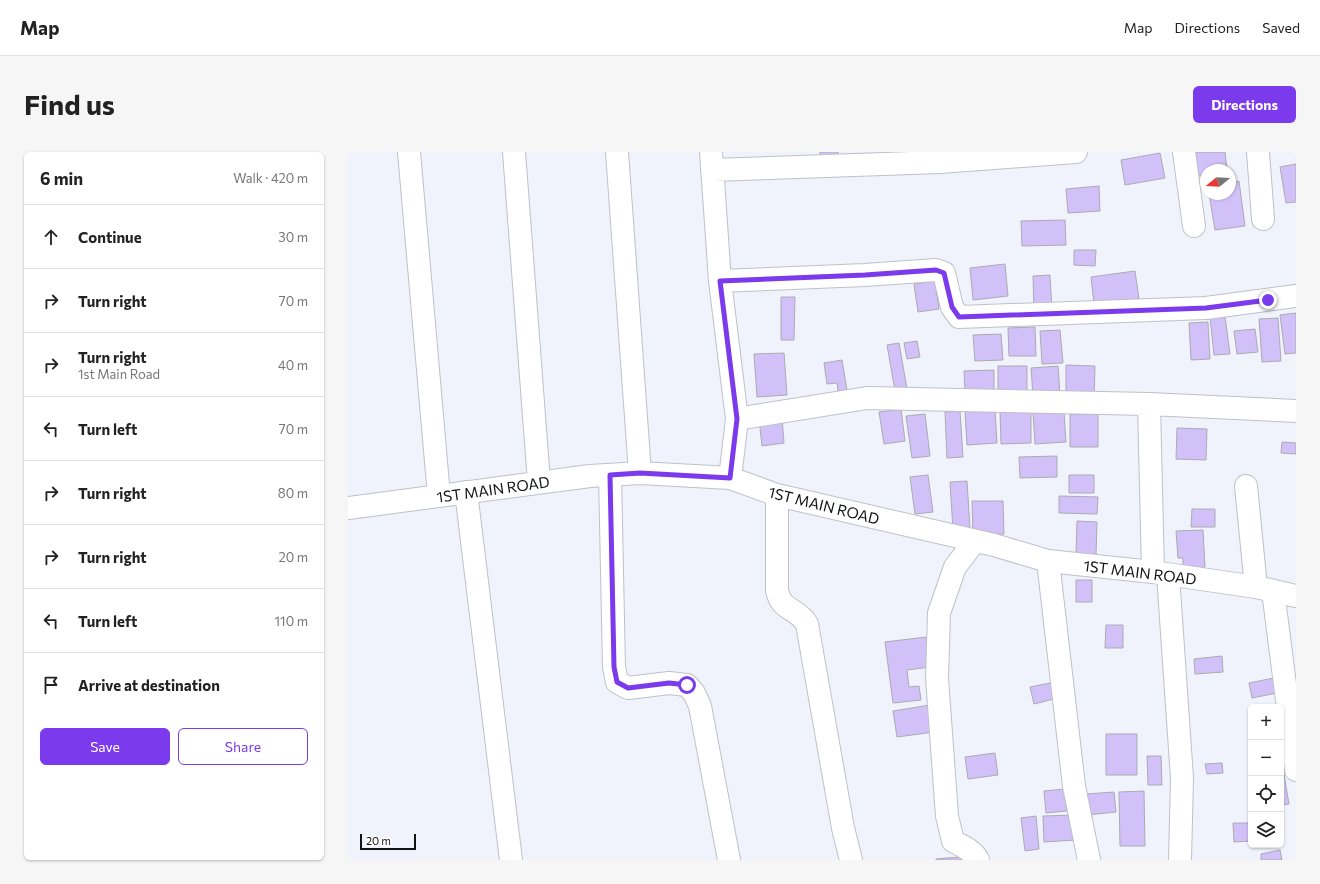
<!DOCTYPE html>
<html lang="en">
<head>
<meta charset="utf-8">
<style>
  :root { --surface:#fff; --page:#f6f6f6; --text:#222; --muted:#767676; --line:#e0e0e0; --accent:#7c3aed }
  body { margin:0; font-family:Commissioner,sans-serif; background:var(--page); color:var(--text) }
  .controls { position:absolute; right:12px; bottom:12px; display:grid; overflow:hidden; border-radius:6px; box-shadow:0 1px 3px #0004 }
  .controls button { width:36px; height:36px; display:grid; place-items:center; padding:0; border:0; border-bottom:1px solid var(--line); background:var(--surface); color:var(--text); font:20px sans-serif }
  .compass { position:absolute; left:852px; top:12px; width:36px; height:36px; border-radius:50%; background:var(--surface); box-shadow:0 1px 3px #0004; rotate:252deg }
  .scale { position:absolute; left:12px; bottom:10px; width:56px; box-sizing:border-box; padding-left:4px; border:2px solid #121315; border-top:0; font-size:11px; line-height:14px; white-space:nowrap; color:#121315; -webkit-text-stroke:3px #fff; paint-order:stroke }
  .stop { position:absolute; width:12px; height:12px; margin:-9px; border:3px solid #7c3aed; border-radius:50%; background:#fff }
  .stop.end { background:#7c3aed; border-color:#fff; box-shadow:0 1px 4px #0008 }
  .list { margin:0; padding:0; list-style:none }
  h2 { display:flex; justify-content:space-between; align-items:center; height:52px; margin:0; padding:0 16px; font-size:17px }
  h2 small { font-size:13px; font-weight:400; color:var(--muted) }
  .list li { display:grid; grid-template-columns:26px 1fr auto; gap:12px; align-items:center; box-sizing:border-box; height:64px; padding:0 16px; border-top:1px solid var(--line) }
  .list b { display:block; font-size:15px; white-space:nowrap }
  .list p { margin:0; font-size:13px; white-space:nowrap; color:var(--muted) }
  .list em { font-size:13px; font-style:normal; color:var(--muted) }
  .actions { display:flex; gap:8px; padding:12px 16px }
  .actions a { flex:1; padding:9px 0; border:1px solid var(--accent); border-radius:6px; text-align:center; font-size:14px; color:var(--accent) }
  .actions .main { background:var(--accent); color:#fff }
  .icon { flex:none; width:22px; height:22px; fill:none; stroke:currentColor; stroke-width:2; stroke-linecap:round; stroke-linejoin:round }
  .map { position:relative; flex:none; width:948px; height:708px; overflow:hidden; border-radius:6px }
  header { display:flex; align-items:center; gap:24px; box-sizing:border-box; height:56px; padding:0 20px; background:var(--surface); border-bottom:1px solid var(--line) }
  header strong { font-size:19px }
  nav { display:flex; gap:22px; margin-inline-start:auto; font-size:14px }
  .intro { display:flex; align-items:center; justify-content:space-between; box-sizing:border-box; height:96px; padding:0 24px }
  h1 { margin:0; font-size:28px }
  .button { padding:10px 18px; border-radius:6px; background:var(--accent); color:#fff; font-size:14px; font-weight:700 }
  main { display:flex; gap:24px; padding:0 24px }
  aside { flex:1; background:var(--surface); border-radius:6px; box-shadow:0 1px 3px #0004 }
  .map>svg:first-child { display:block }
</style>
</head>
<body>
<header>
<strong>Map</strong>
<nav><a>Map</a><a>Directions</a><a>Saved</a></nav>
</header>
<div class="intro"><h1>Find us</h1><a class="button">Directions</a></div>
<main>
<aside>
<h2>6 min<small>Walk · 420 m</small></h2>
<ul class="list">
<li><svg class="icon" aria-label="ahead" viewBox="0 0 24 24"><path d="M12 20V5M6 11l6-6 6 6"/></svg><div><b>Continue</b></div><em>30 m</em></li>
<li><svg class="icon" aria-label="right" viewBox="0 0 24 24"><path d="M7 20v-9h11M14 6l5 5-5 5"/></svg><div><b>Turn right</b></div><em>70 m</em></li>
<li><svg class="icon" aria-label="right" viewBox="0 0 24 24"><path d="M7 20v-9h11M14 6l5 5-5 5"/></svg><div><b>Turn right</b><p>1st Main Road</p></div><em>40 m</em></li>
<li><svg class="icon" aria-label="left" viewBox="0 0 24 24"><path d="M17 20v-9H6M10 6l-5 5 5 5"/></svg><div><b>Turn left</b></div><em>70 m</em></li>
<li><svg class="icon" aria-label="right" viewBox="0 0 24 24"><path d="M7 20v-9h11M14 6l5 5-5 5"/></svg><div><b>Turn right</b></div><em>80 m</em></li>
<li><svg class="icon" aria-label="right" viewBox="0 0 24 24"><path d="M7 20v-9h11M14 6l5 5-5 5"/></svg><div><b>Turn right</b></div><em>20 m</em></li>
<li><svg class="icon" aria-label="left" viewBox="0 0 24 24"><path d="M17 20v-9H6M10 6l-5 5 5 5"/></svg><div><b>Turn left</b></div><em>110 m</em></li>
<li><svg class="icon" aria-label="arrive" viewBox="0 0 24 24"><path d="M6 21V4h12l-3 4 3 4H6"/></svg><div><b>Arrive at destination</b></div></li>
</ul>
<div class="actions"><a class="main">Save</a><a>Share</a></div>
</aside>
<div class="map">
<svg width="948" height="708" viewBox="0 0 948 708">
  <rect width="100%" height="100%" fill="#f0f3fb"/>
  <!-- building -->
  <path fill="#d2c1f9" stroke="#acaab2" d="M472,0h18l1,13h-18z
    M847,0h30l2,18h-21v6h-9z
    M812,1l5,25 -40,7 -4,-25z
    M948,12v38l-10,1 -6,-36z
    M891,29l6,45 -30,4 -6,-36h21v-11z
    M751,34l1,25 -32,2 -2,-24z
    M717,68l1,25 -44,1 -1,-25z
    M726,98h22l-1,16 -21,-1z
    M657,112l3,32 -35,4 -3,-32z
    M787,119l4,28 -45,5 -3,-27z
    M702,123l2,36 -18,1 -1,-36z
    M587,129l4,28 -21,3 -4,-28z
    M433,145h14l-1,43h-13z
    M948,161v40l-11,1 -5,-39z
    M877,164l5,38 -16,1 -4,-38z
    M930,166l3,43 -19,1 -3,-43z
    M860,170l2,37 -19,1 -2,-37z
    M687,175l1,29h-27l-1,-28z
    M907,177l3,23 -21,2 -3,-23z
    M712,178l3,33 -21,1 -2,-33z
    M653,182l2,26 -28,1 -2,-26z
    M569,189l3,16 -13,2 -3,-16z
    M551,191l8,46 -12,2 -8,-46z
    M436,201l3,42 -30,2 -3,-43z
    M494,208l5,30 -9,1 -1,-8 -10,1 -3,-21z
    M718,213l29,1 -1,32 -28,-1z
    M650,214h29v28l-29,-1z
    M710,214l2,28 -27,2 -2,-28z
    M646,218v21l-29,1 -1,-21z
    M553,257l4,32 -21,3 -5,-32z
    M647,258l2,33 -30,2 -2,-34z
    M612,259l3,46 -16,1 -2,-46z
    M652,259h31v32l-30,1z
    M716,260l2,30 -31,2 -2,-31z
    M577,262l5,42 -18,2 -6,-42z
    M722,262h28v33h-28z
    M434,265l2,26 -22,3 -3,-27z
    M829,276l30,1 -1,31 -30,-1z
    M934,290l14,1v11l-15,-1z
    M709,304v21l-37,1 -1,-21z
    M580,323l5,37 -18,2 -5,-37z
    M721,323h25v18h-25z
    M619,329l3,48 -17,1 -3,-48z
    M711,344l39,1 -1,17 -38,-1z
    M624,349h31l1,33 -31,1z
    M844,357h23v18h-24z
    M729,369l20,1 -1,33 -20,-1z
    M855,378l2,37 -9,1v-2l-13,1v-9h-5l-2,-27z
    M728,428h16v22h-16z
    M758,473h17v23h-18z
    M578,485l4,30 -23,3 2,17 10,-1 2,14 -28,3 -8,-61z
    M874,504l1,16 -28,2 -1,-15z
    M931,525l3,15 -30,6 -3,-15z
    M707,530l3,16 -24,6 -4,-17z
    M582,553l4,27 -37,5 -4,-26z
    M758,582h31v41h-31z
    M647,601l3,22 -30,4 -3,-22z
    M799,604h14l1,29h-14z
    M874,611l1,10 -16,1 -2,-10z
    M935,617l6,35 -8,1v-35z
    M716,637l3,22 -21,2 -2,-22z
    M796,639l1,55h-25l-1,-54z
    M766,640l2,20 -29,3 -1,-21z
    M727,663l1,25 -32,2 -1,-26z
    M688,664l3,33 -14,2 -4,-33z
    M885,671h18v18l-17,1z
    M932,698l2,10h-21v-6z
    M623,704l1,4h-36v-1z"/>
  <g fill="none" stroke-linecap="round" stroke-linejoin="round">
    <!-- minor casing -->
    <g stroke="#bfc1c9" stroke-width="24">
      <path id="minor" d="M61,0l30,344
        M166,0l25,330
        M269,0l23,321
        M363,0l9,129 17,138 -7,59
        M836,0l10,74
        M910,0l5,67
        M364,18l228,-8 136,-10
        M372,129l145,-6 71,-5 8,3 8,34 7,10 247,-9 90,-12
        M801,252l147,7
        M389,267l130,-21 282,6 4,168
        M262,323l4,192 3,15 11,6 41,-5 18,2 7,8 6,13 29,154
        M898,334l10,101
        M118,340l45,368
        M429,343v95c4,22 20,17 30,34l36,204 8,32
        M0,356l242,-32 50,-3 90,5 47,17 217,50 54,16 105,11 103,15 40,9
        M627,389l-20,26 -16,46 -2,65 10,138 6,25c9,5 20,9 25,19
        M700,409l26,225 15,74
        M820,423l14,203 -2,82
        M925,439l23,179"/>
    </g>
    <!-- minor -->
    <use href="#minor" stroke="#fff" stroke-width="22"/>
  </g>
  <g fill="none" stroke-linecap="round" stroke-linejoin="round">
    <!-- route -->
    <path stroke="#7c3aed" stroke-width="5" d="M339,533l-18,-2 -41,5 -11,-6 -3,-15 -4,-192 30,-2 90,5 7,-59 -17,-138 145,-6 71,-5 8,3 8,34 7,10 247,-9 62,-8"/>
  </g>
  <g text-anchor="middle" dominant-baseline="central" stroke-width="3.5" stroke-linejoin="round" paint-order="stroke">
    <!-- street labels -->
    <g font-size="15" fill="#121315" stroke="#fff">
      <text transform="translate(145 337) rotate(-8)">1ST MAIN ROAD</text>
      <text transform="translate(476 353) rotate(14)">1ST MAIN ROAD</text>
      <text transform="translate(792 420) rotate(7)">1ST MAIN ROAD</text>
    </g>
  </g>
</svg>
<div class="controls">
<button>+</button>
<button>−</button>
<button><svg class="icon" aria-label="locate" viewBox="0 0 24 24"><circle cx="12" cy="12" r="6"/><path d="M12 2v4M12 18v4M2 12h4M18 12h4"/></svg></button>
<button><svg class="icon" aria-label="layers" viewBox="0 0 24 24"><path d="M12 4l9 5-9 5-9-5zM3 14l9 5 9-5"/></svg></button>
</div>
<svg class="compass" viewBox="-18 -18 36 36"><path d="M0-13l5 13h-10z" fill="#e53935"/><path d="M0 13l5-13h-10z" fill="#767676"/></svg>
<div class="scale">20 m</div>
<div class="stop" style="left:339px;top:533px"></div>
<div class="stop end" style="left:920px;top:148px"></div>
</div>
</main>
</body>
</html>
